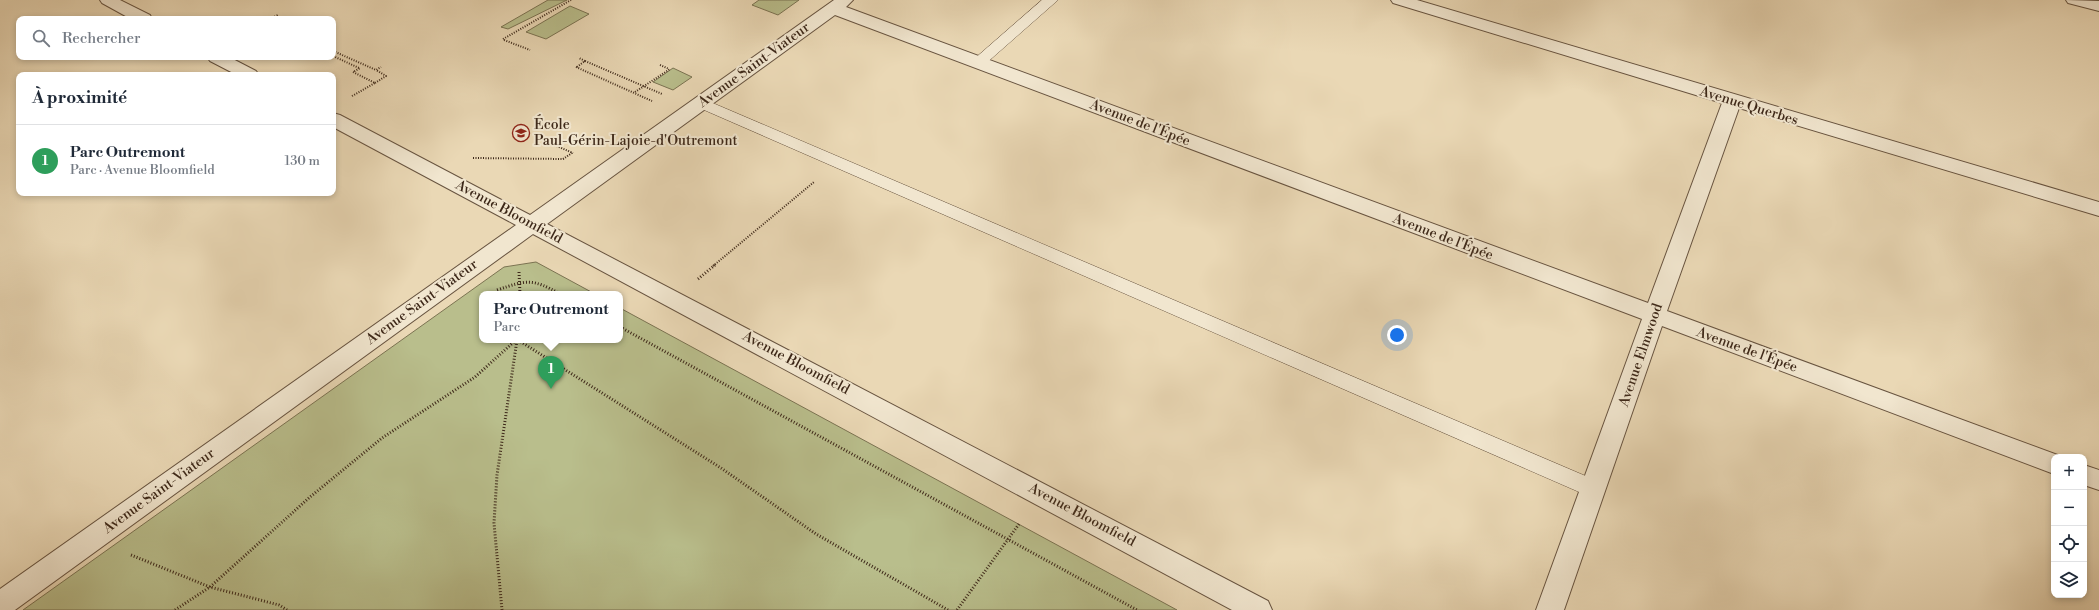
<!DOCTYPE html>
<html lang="fr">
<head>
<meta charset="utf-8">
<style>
  :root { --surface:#fff; --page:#f6f6f7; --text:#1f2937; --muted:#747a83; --line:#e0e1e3; --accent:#ea580c }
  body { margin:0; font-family:"Libre Bodoni",serif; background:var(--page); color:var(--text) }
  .controls { position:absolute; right:12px; bottom:12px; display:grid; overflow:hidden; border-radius:8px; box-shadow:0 2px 6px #0003 }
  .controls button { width:36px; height:36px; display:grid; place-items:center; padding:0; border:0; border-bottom:1px solid var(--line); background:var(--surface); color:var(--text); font:20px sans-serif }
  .you { position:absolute; left:1397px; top:335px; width:14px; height:14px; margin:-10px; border:3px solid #fff; border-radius:50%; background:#1a73e8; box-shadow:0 0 0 6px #1a73e833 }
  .badge { display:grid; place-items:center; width:26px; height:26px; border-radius:50%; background:var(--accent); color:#fff; font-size:13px; font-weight:700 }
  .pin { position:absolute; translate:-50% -33px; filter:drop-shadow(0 1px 2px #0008) }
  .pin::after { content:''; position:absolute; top:21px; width:14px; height:12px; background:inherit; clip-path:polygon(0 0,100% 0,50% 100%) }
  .popup { position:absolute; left:479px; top:291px; width:144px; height:52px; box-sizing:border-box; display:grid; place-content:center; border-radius:8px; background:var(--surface); filter:drop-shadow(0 1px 3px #0005); font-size:13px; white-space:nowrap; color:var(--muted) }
  .popup b { font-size:15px; color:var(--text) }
  .popup::after { content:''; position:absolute; left:50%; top:100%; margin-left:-8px; border:8px solid transparent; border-top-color:var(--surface) }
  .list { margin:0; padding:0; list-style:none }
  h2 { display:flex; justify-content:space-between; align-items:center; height:52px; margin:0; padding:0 16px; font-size:17px }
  h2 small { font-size:13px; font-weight:400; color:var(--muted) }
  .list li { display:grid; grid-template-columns:26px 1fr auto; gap:12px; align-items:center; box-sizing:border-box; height:72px; padding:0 16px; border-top:1px solid var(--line) }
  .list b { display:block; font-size:15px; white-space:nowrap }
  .list p { margin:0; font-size:13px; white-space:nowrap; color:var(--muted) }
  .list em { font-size:13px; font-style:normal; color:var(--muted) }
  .icon { flex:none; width:22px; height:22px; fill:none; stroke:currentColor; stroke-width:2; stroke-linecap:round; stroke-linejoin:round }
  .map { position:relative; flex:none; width:2099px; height:610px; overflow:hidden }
  .search { position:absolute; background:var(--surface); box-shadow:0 2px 6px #0003; left:16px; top:16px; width:320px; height:44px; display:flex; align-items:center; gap:10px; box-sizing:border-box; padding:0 14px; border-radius:8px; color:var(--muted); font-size:15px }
  .panel { position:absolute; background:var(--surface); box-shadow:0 2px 6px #0003; left:16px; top:72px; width:320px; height:124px; border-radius:8px }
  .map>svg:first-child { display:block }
</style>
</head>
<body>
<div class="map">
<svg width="2099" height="610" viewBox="0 0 2099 610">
  <rect width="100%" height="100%" fill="#ead8b5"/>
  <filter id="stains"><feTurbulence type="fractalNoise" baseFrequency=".005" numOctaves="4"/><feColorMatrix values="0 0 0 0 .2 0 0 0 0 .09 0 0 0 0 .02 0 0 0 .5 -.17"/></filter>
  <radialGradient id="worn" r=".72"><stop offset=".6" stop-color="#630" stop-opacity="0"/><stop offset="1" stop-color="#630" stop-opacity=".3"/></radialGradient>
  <!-- green -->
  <path fill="#b9be8c" stroke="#7b7352" d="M548,0h19l-59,29 -7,-2z
    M759,0h40l-21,15 -26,-10z
    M570,6l19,8 -43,25 -20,-7z
    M673,68l19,9 -19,13 -20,-8z
    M536,262l59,32h-113v46h138v-32l557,302h-1154l481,-343z"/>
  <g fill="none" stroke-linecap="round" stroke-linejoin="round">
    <!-- service casing -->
    <g stroke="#685440" stroke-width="1">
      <path id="service" d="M1042,0h16l-75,66h-10l-3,-3 3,-3z
        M701,98l901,385 3,6 -3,6 -8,3 -8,-3 -891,-389 -2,-3 2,-3z"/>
    </g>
    <!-- minor casing -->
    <g stroke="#685440" stroke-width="2">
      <path id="minor" d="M100,0h20l30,15 2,4h-21l-29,-16z
        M834,0h19l-7,7 802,296 74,-200 -329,-100 -2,-3h26l682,202v14l-360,-108 -72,203 396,146h-9v17l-392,-148 -98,284h-28l106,-291 -807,-304 -288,209 721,377 4,9h-40l-699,-376 -518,376h-15v-21l516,-364 -183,-98v-14l7,2 190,100z
        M2066,0l33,1v10l-31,-8z
        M207,57h22l27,14 3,4h-22l-27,-14z
        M2084,465l15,5v20l-15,-5z"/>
    </g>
    <!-- path-far1 -->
    <path stroke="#3d2819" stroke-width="2" stroke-dasharray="1 1.5" stroke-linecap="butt" d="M270,19l8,-4
      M503,39l68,-39
      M504,40l26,10
      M333,51l43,19 5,-3
      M333,56l26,12
      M585,61l77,33
      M660,65l9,4
      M576,67l76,34
      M577,67l8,-6 -6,-3
      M375,83l11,-7 -10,-6
      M635,92l35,-23
      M352,96l23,-13 -22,-11 7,-4
      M552,144l21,9
      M473,158l90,1 9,-6
      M713,266l101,-84"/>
    <!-- path -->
    <path stroke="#3d2819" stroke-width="3" stroke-dasharray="1 2" stroke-linecap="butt" d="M519,272l1,22
      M698,279l17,-14
      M497,290c30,-10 35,-12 63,4
      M620,327l517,283
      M518,340l203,128 95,66 132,76
      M131,555l79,32 69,18 8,5
      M175,610l35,-23 100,-90 72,-59 93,-61 41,-37
      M502,610l-8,-87 3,-48 20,-135
      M957,610l62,-86"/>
    <!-- service -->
    <use href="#service" fill="#f1e6cf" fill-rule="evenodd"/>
    <!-- minor -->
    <use href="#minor" fill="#f1e6cf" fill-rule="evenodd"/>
  </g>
  <!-- icons -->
  <defs>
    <g id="school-ring" transform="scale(0.9)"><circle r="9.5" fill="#f1e6cf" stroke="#8f2418" stroke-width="1.5"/><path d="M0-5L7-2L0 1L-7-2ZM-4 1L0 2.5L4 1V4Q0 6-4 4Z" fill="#8f2418"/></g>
  </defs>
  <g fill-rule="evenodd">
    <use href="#school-ring" x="521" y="133"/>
  </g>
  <g text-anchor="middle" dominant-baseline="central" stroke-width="4" stroke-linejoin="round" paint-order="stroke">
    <!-- street labels -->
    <g font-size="14" fill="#3d2819" stroke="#f1e6cf">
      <text transform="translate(754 65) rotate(-36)">Avenue Saint-Viateur</text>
      <text transform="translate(1749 106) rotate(17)">Avenue Querbes</text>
      <text transform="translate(1140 123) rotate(21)">Avenue de l'Épée</text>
      <text transform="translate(509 212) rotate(28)">Avenue Bloomfield</text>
      <text transform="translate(1443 237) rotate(21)">Avenue de l'Épée</text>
      <text transform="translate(422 302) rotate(-36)">Avenue Saint-Viateur</text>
      <text transform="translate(1747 350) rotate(20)">Avenue de l'Épée</text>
      <text transform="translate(1641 355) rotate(-71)">Avenue Elmwood</text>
      <text transform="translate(796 363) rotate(28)">Avenue Bloomfield</text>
      <text transform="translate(159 491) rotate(-36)">Avenue Saint-Viateur</text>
      <text transform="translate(1082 515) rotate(28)">Avenue Bloomfield</text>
    </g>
    <!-- poi labels -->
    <g font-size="14" fill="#3d2819" stroke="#f1e6cf" text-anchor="start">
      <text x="534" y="125">École<tspan x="534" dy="16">Paul-Gérin-Lajoie-d'Outremont</tspan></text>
    </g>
  </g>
  <rect width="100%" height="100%" filter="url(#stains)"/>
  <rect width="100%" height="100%" fill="url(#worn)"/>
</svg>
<div class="controls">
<button>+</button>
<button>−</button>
<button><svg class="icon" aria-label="locate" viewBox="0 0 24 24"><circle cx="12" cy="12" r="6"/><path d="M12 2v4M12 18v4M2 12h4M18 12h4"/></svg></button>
<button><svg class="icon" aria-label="layers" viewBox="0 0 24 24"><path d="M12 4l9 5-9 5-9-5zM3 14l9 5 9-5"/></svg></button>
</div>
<div class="you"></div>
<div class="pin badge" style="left:551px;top:389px;background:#2e9e5b">1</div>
<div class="popup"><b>Parc Outremont</b>Parc</div>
<div class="search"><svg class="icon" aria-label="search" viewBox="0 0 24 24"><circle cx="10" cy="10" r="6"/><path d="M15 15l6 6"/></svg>Rechercher</div>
<section class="panel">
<h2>À proximité<small></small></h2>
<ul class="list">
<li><span class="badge" style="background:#2e9e5b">1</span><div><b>Parc Outremont</b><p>Parc · Avenue Bloomfield</p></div><em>130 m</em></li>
</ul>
</section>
</div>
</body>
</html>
